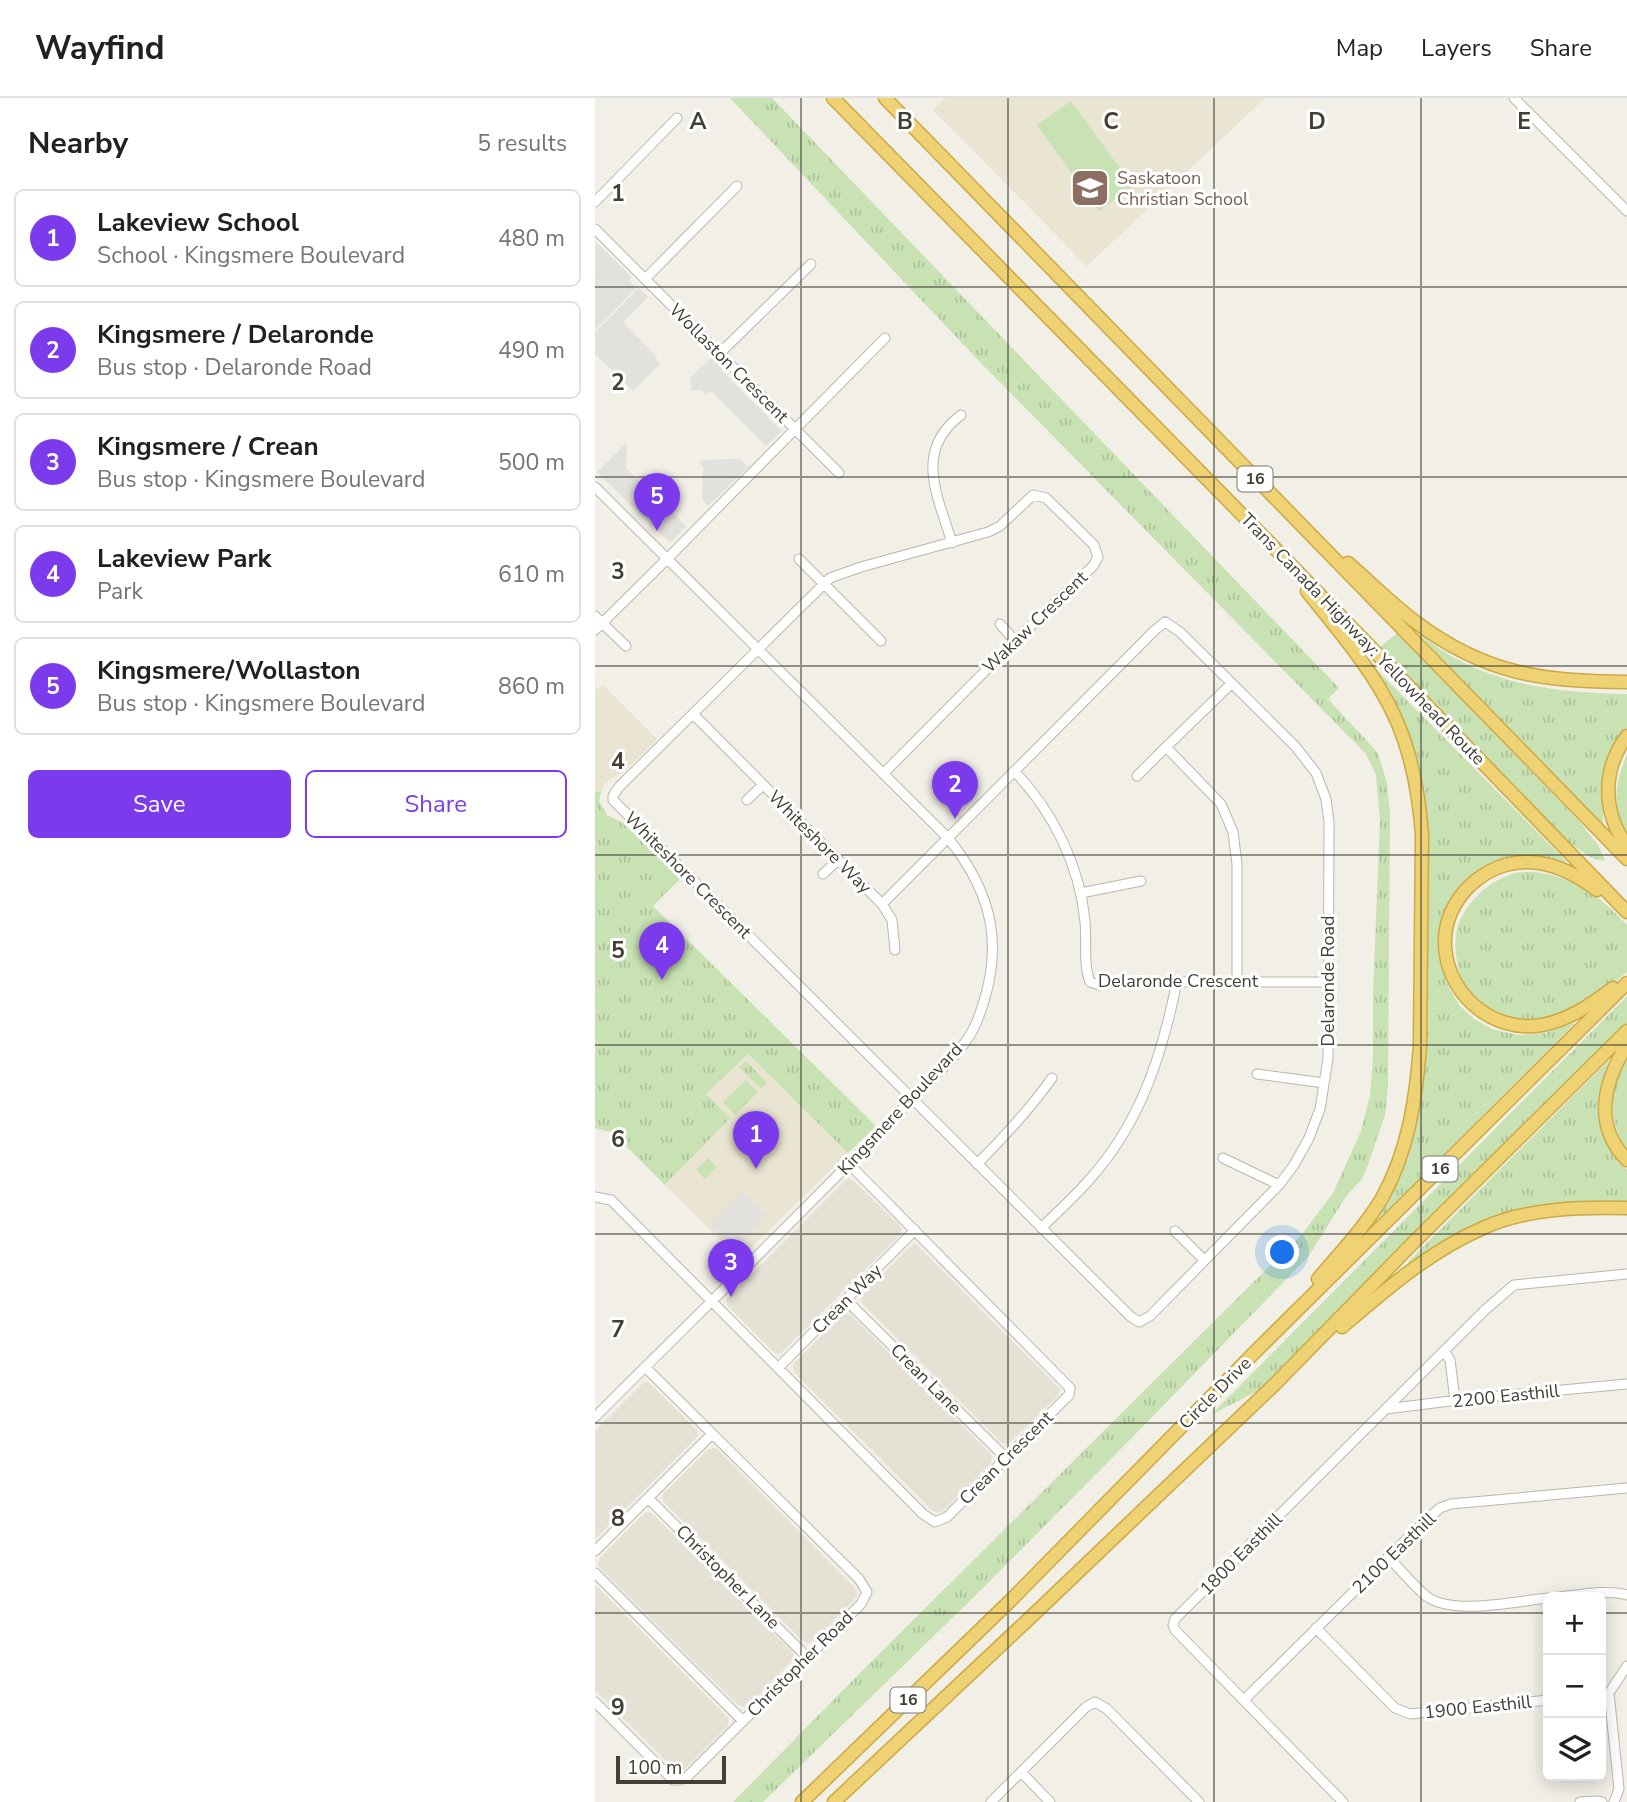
<!DOCTYPE html>
<html lang="en">
<head>
<meta charset="utf-8">
<style>
  :root { --surface:#fff; --page:#f2f2f2; --text:#202124; --muted:#757577; --line:#e0e0e0; --accent:#7c3aed }
  body { margin:0; font-family:"Nunito Sans",sans-serif; background:var(--page); color:var(--text) }
  .controls { position:absolute; right:21px; bottom:21px; display:grid; overflow:hidden; border-radius:10px; box-shadow:0 4px 18px #0003 }
  .controls button { width:63px; height:63px; display:grid; place-items:center; padding:0; border:0; border-bottom:2px solid var(--line); background:var(--surface); color:var(--text); font:35px sans-serif }
  .scale { position:absolute; left:21px; bottom:18px; width:110px; box-sizing:border-box; padding-left:7px; border:4px solid #433f36; border-top:0; font-size:19px; line-height:24px; white-space:nowrap; color:#433f36; -webkit-text-stroke:5px #fff; paint-order:stroke }
  .you { position:absolute; left:688px; top:1155px; width:24px; height:24px; margin:-18px; border:5px solid #fff; border-radius:50%; background:#1a73e8; box-shadow:0 0 0 10px #1a73e833 }
  .badge { display:grid; place-items:center; width:46px; height:46px; border-radius:50%; background:var(--accent); color:#fff; font-size:23px; font-weight:700 }
  .pin { position:absolute; translate:-50% -58px; filter:drop-shadow(0 2px 4px #0008) }
  .pin::after { content:''; position:absolute; top:37px; width:24px; height:21px; background:inherit; clip-path:polygon(0 0,100% 0,50% 100%) }
  .list { margin:0; padding:0; list-style:none }
  h2 { display:flex; justify-content:space-between; align-items:center; height:91px; margin:0; padding:0 28px; font-size:30px }
  h2 small { font-size:23px; font-weight:400; color:var(--muted) }
  .list li { display:grid; grid-template-columns:46px 1fr auto; gap:21px; align-items:center; box-sizing:border-box; height:98px; margin:0 14px 14px; padding:0 14px; border:2px solid var(--line); border-radius:10px }
  .list b { display:block; font-size:26px; white-space:nowrap }
  .list p { margin:0; font-size:23px; white-space:nowrap; color:var(--muted) }
  .list em { font-size:23px; font-style:normal; color:var(--muted) }
  .actions { display:flex; gap:14px; padding:21px 28px }
  .actions a { flex:1; padding:16px 0; border:2px solid var(--accent); border-radius:10px; text-align:center; font-size:24px; color:var(--accent) }
  .actions .main { background:var(--accent); color:#fff }
  .icon { flex:none; width:38px; height:38px; fill:none; stroke:currentColor; stroke-width:2; stroke-linecap:round; stroke-linejoin:round }
  .map { position:relative; flex:none; width:1032px; height:1704px; overflow:hidden }
  header { display:flex; align-items:center; gap:42px; box-sizing:border-box; height:98px; padding:0 35px; background:var(--surface); border-bottom:2px solid var(--line) }
  header strong { font-size:33px }
  nav { display:flex; gap:38px; margin-inline-start:auto; font-size:24px }
  main { display:flex }
  aside { flex:1; background:var(--surface) }
  .map>svg:first-child { display:block }
</style>
</head>
<body>
<header>
<strong>Wayfind</strong>
<nav><a>Map</a><a>Layers</a><a>Share</a></nav>
</header>
<main>
<aside>
<h2>Nearby<small>5 results</small></h2>
<ul class="list">
<li><span class="badge">1</span><div><b>Lakeview School</b><p>School · Kingsmere Boulevard</p></div><em>480 m</em></li>
<li><span class="badge">2</span><div><b>Kingsmere / Delaronde</b><p>Bus stop · Delaronde Road</p></div><em>490 m</em></li>
<li><span class="badge">3</span><div><b>Kingsmere / Crean</b><p>Bus stop · Kingsmere Boulevard</p></div><em>500 m</em></li>
<li><span class="badge">4</span><div><b>Lakeview Park</b><p>Park</p></div><em>610 m</em></li>
<li><span class="badge">5</span><div><b>Kingsmere/Wollaston</b><p>Bus stop · Kingsmere Boulevard</p></div><em>860 m</em></li>
</ul>
<div class="actions"><a class="main">Save</a><a>Share</a></div>
</aside>
<div class="map">
<svg width="1032" height="1704" viewBox="0 0 1032 1704">
  <defs>
    <pattern id="grass-tufts" width="24" height="20" patternUnits="userSpaceOnUse" patternTransform="scale(1.75)"><rect width="24" height="20" fill="#c8e2b3"/><path d="M3 7l-1-3M5 7V3M7 7l1-3M15 17l-1-3M17 17v-4M19 17l1-3" fill="none" stroke="#adc39b"/></pattern>
  </defs>
  <rect width="100%" height="100%" fill="#f1efe6"/>
  <!-- residential -->
  <path fill="#e5e1d5" d="M253,1080l7,4 45,44 1,5 -1,4 -119,118h-6l-47,-47 -2,-6z
    M321,1146l144,145 -2,7 -49,47 -6,1 -141,-141v-8l49,-49z
    M251,1216l5,1 140,139 1,4 -1,5 -48,48 -5,2 -6,-3 -137,-137 -2,-5 1,-5 45,-45z
    M53,1284l49,48 1,6 -103,103v-108l48,-48z
    M118,1350h3l140,141 1,6 -4,6 -41,41 -5,1 -6,-4 -137,-137 -2,-4 2,-5 44,-43z
    M51,1414l5,1 142,139v8l-45,46 -4,1 -6,-2 -140,-139 1,-7z
    M0,1487l133,133v8l-44,44h-7l-6,-4 -76,-76z"/>
  <!-- education -->
  <path fill="#e9e5d2" d="M350,0h320l-178,168 -154,-156z
    M9,588l53,53 -31,31 -17,10 -5,5 -3,6 -6,1v-103z
    M153,956l100,99 -109,106 -74,-74 64,-67 -23,-24z"/>
  <!-- grass -->
  <path fill="url(#grass-tufts)" d="M135,0h42l567,590 -11,11 50,54 9,30 3,30 -2,272 -3,30 -17,50 -6,14 -15,16 -39,62 -193,198 -135,136 -217,211h-30l130,-132 440,-437 30,-40 28,-62 9,-36 3,-35v-67l7,-172 -4,-46 -10,-21 -387,-393z
    M820,531c8,7 16,14 25,20 55,37 123,44 187,45v35l-14,19 -9,29 -1,49 -158,-163z
    M802,535l182,188 19,24 7,16c-14,-1 -25,-11 -36,-19l-190,-194z
    M777,567l195,197 -2,2 -87,8 -14,11 -14,18 -8,17 -5,20 1,18 10,30 12,20 14,13 18,10 26,6 27,-2 30,-10 -205,205c21,-37 44,-77 50,-121 2,-13 3,-26 4,-38l2,-248c-3,-28 -7,-55 -16,-82 -10,-25 -26,-50 -38,-74z
    M1032,656v84c-14,-34 -14,-50 0,-84z
    M6,693l-2,10 8,14 16,8 57,56 -27,27 223,220 -28,27 -100,-99 -42,40 24,24 -65,67 -52,-52 -18,-5v-336z
    M939,774c41,5 65,23 93,53v47c-19,15 -39,34 -62,42 -48,17 -100,1 -108,-53 -5,-26 1,-45 19,-64 9,-10 23,-19 36,-23 7,-2 15,-2 22,-2z
    M1032,898v32l-364,360 -52,27z
    M1032,958v95c-19,-31 -20,-63 0,-95z
    M1014,962c-14,42 -17,77 18,110v34l-93,5 -124,55 -2,-2z
    M151,963l21,22 -6,6 -22,-22z
    M151,982l12,12 -23,23 -12,-13z"/>
  <!-- garden -->
  <path fill="#c8e2b3" d="M476,3l62,85 -34,25 -62,-86z
    M113,1060l9,9 -12,12 -9,-9z"/>
  <!-- parking -->
  <path fill="#e3e1de" d="M0,143l36,36 -2,3 7,8 -41,42z
    M44,190l9,9 -25,25 34,35 -1,2 4,5 -27,27 -38,-37v-22z
    M118,258l11,11 -3,3 61,61 -16,15 -55,-55 -5,4 -5,-5 -10,1 -1,-13z
    M30,346l2,1 -1,23 60,58 -16,17 -73,-71z
    M145,361l8,8 -40,39 -6,-7 1,-32 -4,-4 4,-3z
    M147,1093l25,24 -32,34 -25,-25z"/>
  <g fill="none" stroke-linecap="round" stroke-linejoin="round">
    <!-- minor casing -->
    <g stroke="#bcb7aa" stroke-width="11">
      <path id="minor" d="M919,0l113,113
        M0,104l82,-84
        M0,131l244,244
        M51,180l91,-92
        M125,255l91,-89
        M0,389l353,351c47,58 57,113 29,183 -9,23 -28,41 -45,58 -18,18 -35,35 -52,53 -94,97 -190,190 -285,285
        M357,445c-14,-47 -39,-92 9,-128
        M204,461l82,82
        M0,518l31,30
        M405,526l15,17
        M0,532l72,-71 218,-221
        M636,586l-65,63 55,57 12,28 4,32v118
        M98,616l189,190 273,-274 10,-8 15,10 115,114 21,27 10,26 3,23 -1,237 -8,50 -11,29 -15,27 -15,20 -129,131 -11,6 -9,-6 -517,-516v-4l6,-9 211,-209 31,-11 127,-35 12,-6 33,-31 13,3 48,47 4,12 -5,9 -78,75 -131,132
        M419,673c39,40 66,95 71,151 2,19 -2,42 5,60l10,3 8,-3h220
        M542,678l29,-29
        M152,702l16,-15
        M228,776l15,-14
        M486,795l60,-12
        M287,806l10,16 3,30
        M662,976l67,9
        M628,1060l56,27
        M382,1066c27,-27 53,-55 75,-86
        M0,1099l16,3 312,314 12,8 12,-5 122,-122 1,-7 -221,-224
        M446,1130c17,-16 34,-32 49,-49 49,-55 70,-118 85,-188v-10
        M580,1133l29,29
        M251,1202l160,158
        M849,1253l6,9 5,40
        M183,1270l137,-138
        M791,1311l80,-10 161,-15
        M53,1400l159,159
        M0,1453l117,-117
        M793,1459c13,13 25,28 38,39 26,20 91,5 122,2
        M0,1475l148,148 118,-117 6,-12 -8,-13 -214,-212
        M964,1499c21,-2 48,-8 68,-2
        M721,1530l79,80 15,6 138,-14
        M649,1602l180,-178 16,-14 11,-4 176,-16
        M0,1604l78,78h7l7,-3 56,-56
        M426,1674l29,30
        M396,1704l95,-95 9,-5 12,7 92,93
        M748,1704l-168,-172 -2,-5 2,-6 310,-309 29,-25 113,-11
        M985,1704l16,-1 6,1
        M1019,1704l5,-13 -10,-96 18,-27"/>
    </g>
    <!-- highway casing -->
    <g stroke="#cda945" stroke-width="15">
      <path id="highway" d="M238,0l425,433 369,381
        M290,0l742,761
        M753,465c23,20 45,42 69,60 70,52 126,58 210,59
        M712,493c31,39 66,79 87,124 18,38 25,79 28,120l-2,212c-4,52 -12,105 -38,151 -17,29 -42,55 -64,81
        M1032,638c-25,33 -25,76 0,110
        M1002,792c-17,-13 -37,-24 -58,-27 -45,-8 -91,29 -94,74 -3,53 45,97 97,88 27,-5 50,-21 71,-37
        M1032,946c-23,38 -35,80 0,116
        M747,1229c43,-37 88,-76 141,-99 44,-20 97,-21 144,-20
        M207,1704l207,-200 243,-247 375,-372
        M239,1704l198,-186 243,-232 138,-141 214,-212"/>
    </g>
    <!-- minor -->
    <use href="#minor" stroke="#fff" stroke-width="9"/>
    <!-- highway -->
    <use href="#highway" stroke="#efd274" stroke-width="12"/>
  </g>
  <!-- grid -->
  <path fill="none" stroke="#433f36" stroke-width="2" stroke-opacity="0.55" d="M206,0v1704M413,0v1704M619,0v1704M826,0v1704M0,189h1032M0,379h1032M0,568h1032M0,757h1032M0,947h1032M0,1136h1032M0,1325h1032M0,1515h953M1006,1515h26"/>
  <!-- icons -->
  <defs>
    <g id="school-square" transform="scale(2.0125)"><rect x="-9" y="-9" width="18" height="18" rx="4" fill="#8d6e63" stroke="#fff"/><path d="M0-5L7-2L0 1L-7-2ZM-4 1L0 2.5L4 1V4Q0 6-4 4Z" fill="#fff"/></g>
  </defs>
  <g fill-rule="evenodd">
    <use href="#school-square" x="495" y="90"/>
  </g>
  <g text-anchor="middle" dominant-baseline="central" stroke-width="6" stroke-linejoin="round" paint-order="stroke">
    <!-- shield labels -->
    <g fill="#fff" stroke="#7b7972" stroke-width="2">
      <rect x="642.5" y="368.5" width="35" height="25" rx="5"/>
      <rect x="827.5" y="1058.5" width="35" height="25" rx="5"/>
      <rect x="295.5" y="1589.5" width="35" height="25" rx="5"/>
    </g>
    <g font-size="16" font-weight="bold" fill="#433f36">
      <text x="660" y="381">16</text>
      <text x="845" y="1071">16</text>
      <text x="313" y="1602">16</text>
    </g>
    <!-- education labels -->
    <g font-size="18" fill="#785e54" stroke="#fff" text-anchor="start">
      <text x="522" y="80">Saskatoon<tspan x="522" dy="21">Christian School</tspan></text>
    </g>
    <!-- street labels -->
    <g font-size="18" fill="#433f36" stroke="#fff">
      <text transform="translate(134 265) rotate(45)">Wollaston Crescent</text>
      <text transform="translate(440 524) rotate(-44)">Wakaw Crescent</text>
      <text transform="translate(768 541) rotate(46)">Trans Canada Highway: Yellowhead Route</text>
      <text transform="translate(225 744) rotate(45)">Whiteshore Way</text>
      <text transform="translate(93 777) rotate(45)">Whiteshore Crescent</text>
      <text x="583" y="883">Delaronde Crescent</text>
      <text transform="translate(733 883) rotate(-90)">Delaronde Road</text>
      <text transform="translate(305 1011) rotate(-47)">Kingsmere Boulevard</text>
      <text transform="translate(252 1201) rotate(-45)">Crean Way</text>
      <text transform="translate(331 1281) rotate(45)">Crean Lane</text>
      <text transform="translate(620 1295) rotate(-45)">Circle Drive</text>
      <text transform="translate(911 1298) rotate(-6)">2200 Easthill</text>
      <text transform="translate(411 1360) rotate(-45)">Crean Crescent</text>
      <text transform="translate(799 1455) rotate(-44)">2100 Easthill</text>
      <text transform="translate(646 1456) rotate(-45)">1800 Easthill</text>
      <text transform="translate(133 1479) rotate(45)">Christopher Lane</text>
      <text transform="translate(205 1566) rotate(-45)">Christopher Road</text>
      <text transform="translate(883 1609) rotate(-6)">1900 Easthill</text>
    </g>
  </g>
  <g font-size="23" text-anchor="middle" font-weight="bold" fill="#433f36" stroke="#fff" stroke-width="6" stroke-linejoin="round" paint-order="stroke">
    <text x="103" y="31">A</text>
    <text x="310" y="31">B</text>
    <text x="516" y="31">C</text>
    <text x="722" y="31">D</text>
    <text x="929" y="31">E</text>
    <text x="23" y="103">1</text>
    <text x="23" y="292">2</text>
    <text x="23" y="481">3</text>
    <text x="23" y="671">4</text>
    <text x="23" y="860">5</text>
    <text x="23" y="1049">6</text>
    <text x="23" y="1239">7</text>
    <text x="23" y="1428">8</text>
    <text x="23" y="1617">9</text>
  </g>
</svg>
<div class="controls">
<button>+</button>
<button>−</button>
<button><svg class="icon" aria-label="layers" viewBox="0 0 24 24"><path d="M12 4l9 5-9 5-9-5zM3 14l9 5 9-5"/></svg></button>
</div>
<div class="scale">100 m</div>
<div class="you"></div>
<div class="pin badge" style="left:161px;top:1071px">1</div>
<div class="pin badge" style="left:360px;top:721px">2</div>
<div class="pin badge" style="left:136px;top:1199px">3</div>
<div class="pin badge" style="left:67px;top:882px">4</div>
<div class="pin badge" style="left:62px;top:433px">5</div>
</div>
</main>
</body>
</html>
